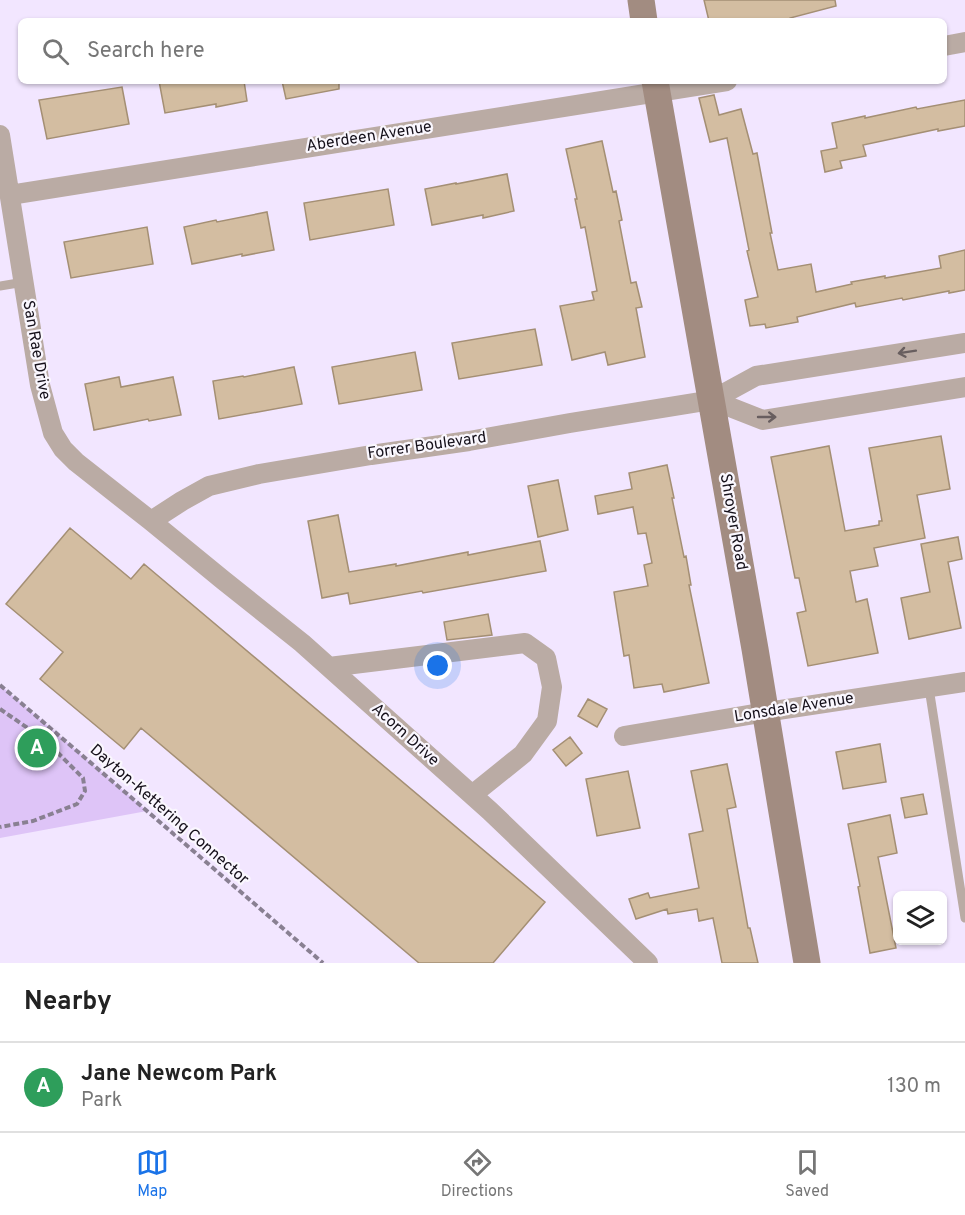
<!DOCTYPE html>
<html lang="en">
<head>
<meta charset="utf-8">
<style>
  :root { --surface:#fff; --page:#f6f6f6; --text:#222; --muted:#767676; --line:#e0e0e0; --accent:#1a73e8 }
  body { margin:0; font-family:Overpass,sans-serif; background:var(--page); color:var(--text) }
  .controls { position:absolute; right:18px; bottom:18px; display:grid; overflow:hidden; border-radius:9px; box-shadow:0 2px 4px #0004 }
  .controls button { width:54px; height:54px; display:grid; place-items:center; padding:0; border:0; border-bottom:2px solid var(--line); background:var(--surface); color:var(--text); font:30px sans-serif }
  .you { position:absolute; left:438px; top:666px; width:21px; height:21px; margin:-15px; border:4px solid #fff; border-radius:50%; background:#1a73e8; box-shadow:0 0 0 9px #1a73e833 }
  .badge { display:grid; place-items:center; width:39px; height:39px; border-radius:50%; background:var(--accent); color:#fff; font-size:20px; font-weight:700 }
  .pin { position:absolute; translate:-50% -50%; border:3px solid #fff; box-shadow:0 2px 6px #0006 }
  .list { margin:0; padding:0; list-style:none }
  h2 { display:flex; justify-content:space-between; align-items:center; height:78px; margin:0; padding:0 24px; font-size:26px }
  h2 small { font-size:20px; font-weight:400; color:var(--muted) }
  .list li { display:grid; grid-template-columns:39px 1fr auto; gap:18px; align-items:center; box-sizing:border-box; height:90px; padding:0 24px; border-top:2px solid var(--line) }
  .list b { display:block; font-size:22px; white-space:nowrap }
  .list p { margin:0; font-size:20px; white-space:nowrap; color:var(--muted) }
  .list em { font-size:20px; font-style:normal; color:var(--muted) }
  .icon { flex:none; width:33px; height:33px; fill:none; stroke:currentColor; stroke-width:2; stroke-linecap:round; stroke-linejoin:round }
  .map { position:relative; flex:none; width:965px; height:963px; overflow:hidden }
  .search { position:absolute; background:var(--surface); box-shadow:0 2px 4px #0004; left:18px; right:18px; top:18px; height:66px; display:flex; align-items:center; gap:15px; box-sizing:border-box; padding:0 21px; border-radius:9px; color:var(--muted); font-size:22px }
  .sheet { height:168px; background:var(--surface) }
  nav { display:flex; justify-content:space-around; align-items:center; box-sizing:border-box; height:84px; border-top:2px solid var(--line); background:var(--surface); font-size:16px; color:var(--muted) }
  nav a { display:grid; justify-items:center; gap:3px }
  nav .on { color:var(--accent) }
  .map>svg:first-child { display:block }
</style>
</head>
<body>
<div class="map">
<svg width="965" height="963" viewBox="0 0 965 963">
  <rect width="100%" height="100%" fill="#f2e6ff"/>
  <!-- green -->
  <path fill="#dec4f7" d="M0,685l147,126 -147,27z"/>
  <!-- building -->
  <path fill="#d3bda1" stroke="#a48f74" stroke-width="1.5" d="M704,0h131l1,6 -46,12v3h-81z
    M159,81h85l3,20 -31,6v-3l-51,9z
    M282,81h57v8l-53,10z
    M122,87l7,37 -82,15 -8,-39z
    M714,95l5,20 22,-6 12,45 4,-1 15,80h-2l8,37 33,-6 5,28 36,-8 -1,-2 34,-6v2l56,-10 -2,-12 26,-6v40l-16,3v-2l-46,9 -1,-2 -46,9 -1,-4 -58,14 1,5 -32,6 -1,-4 -15,2 -5,-26 13,-3 -11,-46 2,-1 -22,-112 -17,4 -11,-44z
    M965,100v26l-27,5v-2l-75,16 3,11 -26,5 2,7 -17,4 -4,-21 16,-3 -5,-25 33,-7v2l51,-11 1,2z
    M602,141l11,51 3,-1 6,29 -3,1 12,62 5,-1 6,25 -6,1 9,49 -37,8 -3,-13 -33,8 -12,-54 34,-6 -2,-8 5,-1 -12,-64 -4,1 -6,-29h2l-11,-50z
    M507,174l7,37 -31,7v-3l-51,10 -7,-36 31,-6v1z
    M388,189l6,36 -84,15 -6,-37z
    M267,212l7,38 -32,6v-2l-50,10 -8,-37 32,-7 1,2z
    M147,227l6,37 -82,14 -7,-36z
    M535,329l7,36 -83,14 -7,-36z
    M415,352l7,38 -83,14 -7,-37z
    M294,367l8,37 -83,15 -6,-38 30,-5 1,1z
    M119,377l2,10 52,-10 8,38 -32,6 -1,-2 -54,11 -9,-46z
    M941,436l9,53 -33,6 8,43 -51,10 4,18 -28,5 6,31 11,-3 11,54 -70,13 -11,-53 9,-2 -7,-33h-4l-24,-121 58,-11 16,85 34,-6v-4h3l-13,-73z
    M667,465l7,33h-2l12,59 2,-1 5,29h-2l20,98 -45,9 -2,-8 -28,4 -5,-33 -5,1 -10,-64 34,-6 -4,-21 8,-2 -6,-30 -8,1 -5,-27 -35,7 -3,-18 37,-7 -3,-16z
    M558,480l10,50 -30,7 -10,-51z
    M338,515l11,57 47,-8v2l72,-14v3l72,-14 6,30 -123,22 -1,-2 -72,13 -2,-11 -26,5 -14,-77z
    M70,528l61,51 13,-15 401,338 -52,61h-74l-278,-235 -17,21 -84,-70 23,-27 -57,-48z
    M958,537l4,22 -14,3 13,66 -52,11 -8,-41 29,-6 -9,-48z
    M488,614l4,21 -45,5 -3,-18z
    M588,699l19,10 -10,18 -19,-11z
    M570,737l12,16 -16,13 -13,-16z
    M880,744l6,38 -43,7 -7,-37z
    M727,764l9,43 -9,2 21,119h2l8,35h-36l-9,-45 -14,3 -2,-12 -29,5 -1,-5 -31,10 -7,-20 19,-6 2,5 49,-10 -10,-54 14,-3 -12,-60z
    M628,771l12,57 -43,8 -11,-57z
    M923,794l4,20 -22,4 -4,-20z
    M890,815l7,38 -19,4 18,91 -26,5 -12,-66 2,-1 -12,-62z"/>
  <g fill="none" stroke-linecap="round" stroke-linejoin="round">
    <!-- path -->
    <path stroke="#898092" stroke-width="4" stroke-dasharray="6 3" stroke-linecap="butt" d="M0,685l147,126 176,152
      M0,709l45,31 38,38 2,13 -8,13 -44,17 -33,6"/>
    <!-- service -->
    <path stroke="#baaba4" stroke-width="9" d="M0,286l24,-4
      M929,688l36,230"/>
    <!-- minor -->
    <path stroke="#baaba4" stroke-width="20" d="M944,46l21,-4
      M0,135l40,250 13,48 10,16 13,13 75,59 72,59 79,63 188,168 158,152
      M10,195l717,-114
      M712,400l51,20 202,-33
      M151,521l31,-20 27,-15 50,-12 112,-19 98,-14 101,-18 142,-23 44,-24 209,-33
      M329,667l196,-24 21,15 6,29 -5,34 -24,33 -51,41
      M624,736l142,-24 199,-30"/>
    <!-- secondary -->
    <path stroke="#a28c81" stroke-width="27" d="M641,0l3,21
      M655,81l100,568 52,314"/>
  </g>
  <!-- one-way arrows -->
  <defs><path id="oneway-shaft" d="M-6 0H5M1.5-3L5.5 0L1.5 3" fill="none" stroke-width="1.6" stroke-linecap="round" stroke-linejoin="round" transform="scale(1.5)"/></defs>
  <g stroke="#685e5f">
    <use href="#oneway-shaft" transform="translate(907 352) rotate(171)"/>
    <use href="#oneway-shaft" transform="translate(767 417)"/>
  </g>
  <g text-anchor="middle" dominant-baseline="central" stroke-width="4.5" stroke-linejoin="round" paint-order="stroke">
    <!-- street labels -->
    <g font-size="16" fill="#15101a" stroke="#faf7fe">
      <text transform="translate(369 137) rotate(-9)">Aberdeen Avenue</text>
      <text transform="translate(36 350) rotate(80)">San Rae Drive</text>
      <text transform="translate(427 446) rotate(-8)">Forrer Boulevard</text>
      <text transform="translate(733 522) rotate(80)">Shroyer Road</text>
      <text transform="translate(794 708) rotate(-9)">Lonsdale Avenue</text>
      <text transform="translate(405 735) rotate(42)">Acorn Drive</text>
      <text transform="translate(169 815) rotate(41)">Dayton-Kettering Connector</text>
    </g>
  </g>
</svg>
<div class="controls">
<button><svg class="icon" aria-label="layers" viewBox="0 0 24 24"><path d="M12 4l9 5-9 5-9-5zM3 14l9 5 9-5"/></svg></button>
</div>
<div class="you"></div>
<div class="pin badge" style="left:37px;top:748px;background:#2e9e5b">A</div>
<div class="search"><svg class="icon" aria-label="search" viewBox="0 0 24 24"><circle cx="10" cy="10" r="6"/><path d="M15 15l6 6"/></svg>Search here</div>
</div>
<section class="sheet">
<h2>Nearby<small></small></h2>
<ul class="list">
<li><span class="badge" style="background:#2e9e5b">A</span><div><b>Jane Newcom Park</b><p>Park</p></div><em>130 m</em></li>
</ul>
</section>
<nav>
<a class="on"><svg class="icon" aria-label="map" viewBox="0 0 24 24"><path d="M3 6l6-2 6 2 6-2v14l-6 2-6-2-6 2zM9 4v14M15 6v14"/></svg>Map</a>
<a><svg class="icon" aria-label="directions" viewBox="0 0 24 24"><path d="M12 3l9 9-9 9-9-9zM9 14v-3h6M13 9l2 2-2 2"/></svg>Directions</a>
<a><svg class="icon" aria-label="saved" viewBox="0 0 24 24"><path d="M7 4h10v16l-5-4-5 4z"/></svg>Saved</a>
</nav>
</body>
</html>
